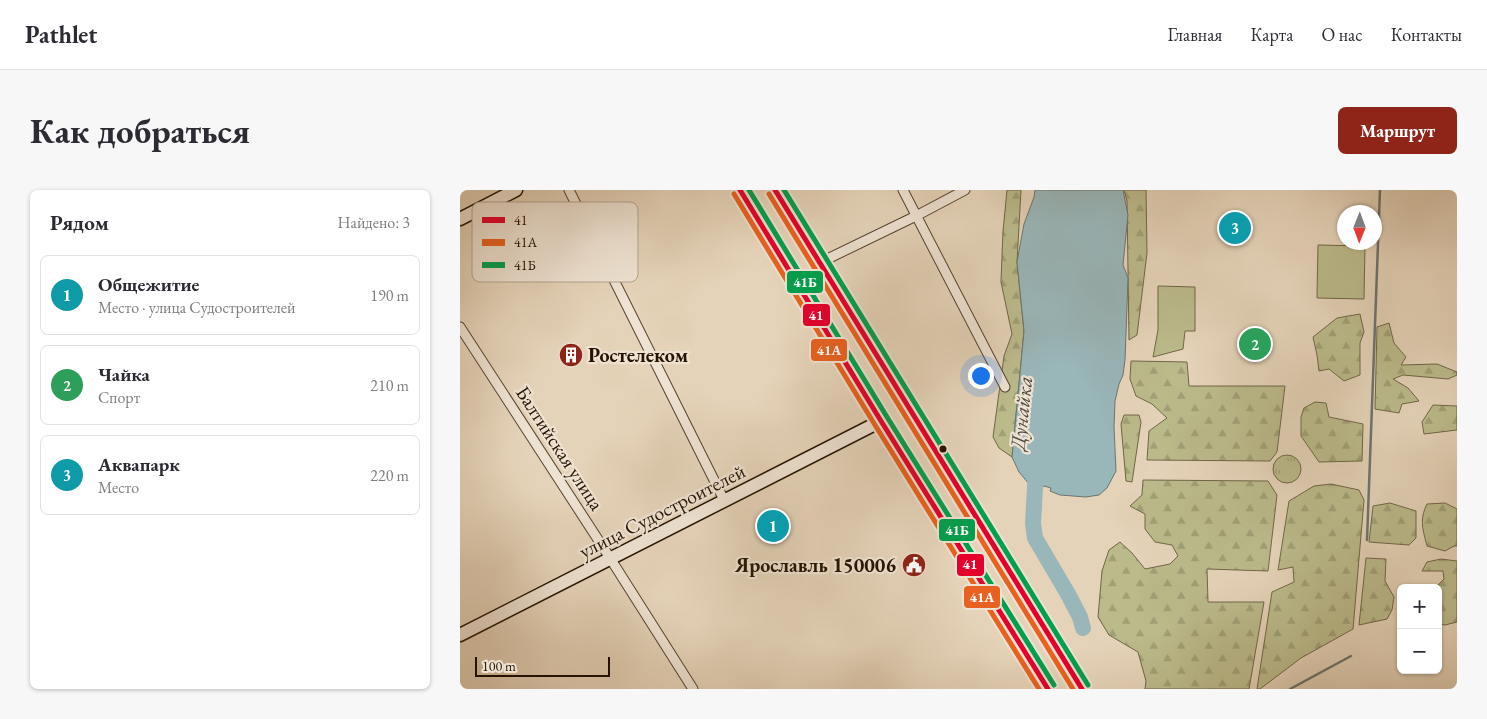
<!DOCTYPE html>
<html lang="ru">
<head>
<meta charset="utf-8">
<style>
  :root { --surface:#fff; --page:#f7f7f7; --text:#2b2b33; --muted:#7c7c81; --line:#e1e1e2; --accent:#8f2418 }
  body { margin:0; font-family:"EB Garamond",serif; background:var(--page); color:var(--text) }
  .controls { position:absolute; right:15px; bottom:15px; display:grid; overflow:hidden; border-radius:8px; box-shadow:0 1px 4px #0004 }
  .controls button { width:45px; height:45px; display:grid; place-items:center; padding:0; border:0; border-bottom:1px solid var(--line); background:var(--surface); color:var(--text); font:25px sans-serif }
  .compass { position:absolute; left:877px; top:15px; width:45px; height:45px; border-radius:50%; background:var(--surface); box-shadow:0 1px 4px #0004; rotate:181deg }
  .scale { position:absolute; left:15px; bottom:12px; width:135px; box-sizing:border-box; padding-left:5px; border:2px solid #251201; border-top:0; font-size:14px; line-height:18px; white-space:nowrap; color:#251201; -webkit-text-stroke:4px #eee2d2; paint-order:stroke }
  .you { position:absolute; left:520px; top:185px; width:18px; height:18px; margin:-12px; border:4px solid #fff; border-radius:50%; background:#1a73e8; box-shadow:0 0 0 8px #1a73e833 }
  .badge { display:grid; place-items:center; width:32px; height:32px; border-radius:50%; background:var(--accent); color:#fff; font-size:16px; font-weight:700 }
  .pin { position:absolute; translate:-50% -50%; border:2px solid #fff; box-shadow:0 1px 5px #0006 }
  .list { margin:0; padding:0; list-style:none }
  h2 { display:flex; justify-content:space-between; align-items:center; height:65px; margin:0; padding:0 20px; font-size:21px }
  h2 small { font-size:16px; font-weight:400; color:var(--muted) }
  .list li { display:grid; grid-template-columns:32px 1fr auto; gap:15px; align-items:center; box-sizing:border-box; height:80px; margin:0 10px 10px; padding:0 10px; border:1px solid var(--line); border-radius:8px }
  .list b { display:block; font-size:19px; white-space:nowrap }
  .list p { margin:0; font-size:16px; white-space:nowrap; color:var(--muted) }
  .list em { font-size:16px; font-style:normal; color:var(--muted) }
  .map { position:relative; flex:none; width:997px; height:499px; overflow:hidden; border-radius:8px }
  header { display:flex; align-items:center; gap:30px; box-sizing:border-box; height:70px; padding:0 25px; background:var(--surface); border-bottom:1px solid var(--line) }
  header strong { font-size:24px }
  nav { display:flex; gap:28px; margin-inline-start:auto; font-size:18px }
  .intro { display:flex; align-items:center; justify-content:space-between; box-sizing:border-box; height:120px; padding:0 30px }
  h1 { margin:0; font-size:35px }
  .button { padding:12px 22px; border-radius:8px; background:var(--accent); color:#fff; font-size:18px; font-weight:700 }
  main { display:flex; gap:30px; padding:0 30px }
  aside { flex:1; background:var(--surface); border-radius:8px; box-shadow:0 1px 4px #0004 }
  .map>svg:first-child { display:block }
</style>
</head>
<body>
<header>
<strong>Pathlet</strong>
<nav><a>Главная</a><a>Карта</a><a>О нас</a><a>Контакты</a></nav>
</header>
<div class="intro"><h1>Как добраться</h1><a class="button">Маршрут</a></div>
<main>
<aside>
<h2>Рядом<small>Найдено: 3</small></h2>
<ul class="list">
<li><span class="badge" style="background:#0f9aa8">1</span><div><b>Общежитие</b><p>Место · улица Судостроителей</p></div><em>190 m</em></li>
<li><span class="badge" style="background:#2e9e5b">2</span><div><b>Чайка</b><p>Спорт</p></div><em>210 m</em></li>
<li><span class="badge" style="background:#0f9aa8">3</span><div><b>Аквапарк</b><p>Место</p></div><em>220 m</em></li>
</ul>
</aside>
<div class="map">
<svg width="997" height="499" viewBox="0 0 997 499">
  <defs>
    <pattern id="grass-tufts" width="24" height="20" patternUnits="userSpaceOnUse" patternTransform="scale(1.25)"><rect width="24" height="20" fill="#bbba8b"/><path d="M3 7l-1-3M5 7V3M7 7l1-3M15 17l-1-3M17 17v-4M19 17l1-3" fill="none" stroke="#a19f76"/></pattern>
    <pattern id="forest-firs" width="22" height="20" patternUnits="userSpaceOnUse" patternTransform="scale(1.25)"><rect width="22" height="20" fill="#bbba8b"/><path d="M5 1l3.5 6h-7zM16 11l3.5 6h-7z" fill="#a19f76"/></pattern>
  </defs>
  <rect width="100%" height="100%" fill="#e5d3b9"/>
  <filter id="stains"><feTurbulence type="fractalNoise" baseFrequency=".004" numOctaves="4"/><feColorMatrix values="0 0 0 0 .2 0 0 0 0 .09 0 0 0 0 .02 0 0 0 .5 -.17"/></filter>
  <radialGradient id="worn" r=".72"><stop offset=".6" stop-color="#630" stop-opacity="0"/><stop offset="1" stop-color="#630" stop-opacity=".3"/></radialGradient>
  <!-- grass -->
  <path fill="url(#grass-tufts)" stroke="#706646" d="M813 279a14 14 0 1 1 28 0a14 14 0 1 1-28 0Z"/>
  <!-- forest -->
  <path fill="url(#forest-firs)" stroke="#706646" d="M547,0h14l-4,72 7,69 -12,126 -13,-9 -6,-11 11,-81 8,-22 -11,-52 2,-51z
    M664,0h22l1,63 -10,82 -8,5 -2,-139z
    M900,124l4,18 -4,11v32l-16,6 -15,-12 -10,2 -2,-16 -4,-18 24,-19z
    M929,133l5,20 12,14 -5,8 36,-1 20,8v3l-9,4 -45,-4 -10,4 15,9 11,13 -17,3 -3,9 -24,-4 2,-82z
    M671,171l56,1 2,24h96l-8,66 -7,9 -123,-1 2,-29 18,-13 -15,-14 -16,-8 -6,-17z
    M855,212l11,1 3,14 34,7 -1,37 -43,1 -18,-26v-19l3,-9z
    M973,215l24,1v24l-33,4 -2,-12z
    M664,225h15l2,7 -9,60 -6,-1 -5,-57z
    M683,290l125,1 9,14 -9,76 -61,-2 1,33h56l-15,87h-104l1,-8 -8,-29 -29,-17 -11,-18 4,-46 7,-21 11,-8 12,11 13,16 25,-5 8,-8 -6,-11 -17,-3 -10,-13v-15l-15,-8 12,-11z
    M871,294l28,6 5,10 -11,129 -52,29 -41,31h-3l15,-97 22,-10 -1,-15 -15,3 11,-69 25,-15z
    M930,313l26,8v27l-7,7 -40,-3 4,-36z
    M985,313l12,6v37h-3l-9,5 -18,-5c-4,-16 -8,-26 0,-42z
    M906,368l20,1 -1,22 9,16 -2,13 -5,9 -28,6z
    M981,369l16,2v61l-12,3 -7,-1v-13l3,-3 -3,-4v-16h-3l9,-9 -1,-8h-21l5,-9z"/>
  <!-- park -->
  <path fill="#bbba8b" stroke="#706646" d="M858,55l47,1 -1,53 -47,-1z
    M698,96l37,1v44h-10l-2,18 -30,8 5,-27z"/>
  <!-- water -->
  <path fill="#99b6b9" stroke="#6b746f" d="M575,0h88l5,25 -5,50 5,13 -3,82 -2,15 -4,9 -4,17 -1,26 2,44 -9,17 -8,7 -13,2 -26,-2 -10,-4 1,-3 -7,-2 -9,5 -16,-19 -7,-15 12,-126 -7,-69 7,-38 10,-27z"/>
  <g fill="none" stroke-linecap="round" stroke-linejoin="round">
    <!-- stream -->
    <path stroke="#6b746f" stroke-width="2.5" d="M907,350l13,-350
      M830,499l61,-33"/>
    <!-- river -->
    <path stroke="#99b6b9" stroke-width="16" d="M576,280l-3,53 2,15 33,56 12,23 3,11"/>
    <!-- street casing -->
    <g stroke="#55422f" stroke-width="11">
      <path id="street" d="M109,0l155,310
        M443,0l102,197
        M359,73l97,-47 49,-26
        M0,137l150,231 83,131"/>
    </g>
    <!-- secondary casing -->
    <g stroke="#251201" stroke-width="15">
      <path id="secondary" d="M280,0l141,231 167,268
        M315,0l307,499
        M0,29l56,-29
        M0,445l421,-214"/>
    </g>
    <!-- street -->
    <use href="#street" stroke="#eee2d2" stroke-width="9"/>
    <!-- secondary -->
    <use href="#secondary" stroke="#eee2d2" stroke-width="12"/>
    <!-- bus-1 casing -->
    <g stroke="#eee2d2" stroke-width="9">
      <path id="bus-1" d="M280,0l141,231 167,268
        M315,0l307,499"/>
    </g>
    <!-- bus-2 casing -->
    <g stroke="#eee2d2" stroke-width="9">
      <path id="bus-2" d="M274,4l141,231 164,264
        M309,4l304,495"/>
    </g>
    <!-- bus-3 casing -->
    <g stroke="#eee2d2" stroke-width="9">
      <path id="bus-3" d="M289,0l138,227 167,268
        M324,0l304,495"/>
    </g>
    <!-- bus-1 -->
    <use href="#bus-1" stroke="#e4002b" stroke-width="5"/>
    <!-- bus-2 -->
    <use href="#bus-2" stroke="#e86120" stroke-width="5"/>
    <!-- bus-3 -->
    <use href="#bus-3" stroke="#029f4d" stroke-width="5"/>
  </g>
  <!-- icons -->
  <defs>
    <g id="building-disc" transform="scale(1.25)"><circle r="9.5" fill="#8f2418" stroke="#eee2d2"/><path d="M-4-6H4V6H1V3H-1V6H-4ZM-2.5-4.3h1.7v1.8h-1.7ZM.8-4.3h1.7v1.8H.8ZM-2.5-1h1.7V.8h-1.7ZM.8-1h1.7V.8H.8Z" fill="#fff"/></g>
    <g id="civic-disc" transform="scale(1.25)"><circle r="9.5" fill="#8f2418" stroke="#eee2d2"/><path d="M-.6-6.5H3V-4.5H.6V-3L4-1V1h2V6H-6V1h2V-1L-.6-3ZM-1.2 2.5V6h2.4V2.5Z" fill="#fff"/></g>
  </defs>
  <g fill-rule="evenodd">
    <use href="#building-disc" x="111" y="165"/>
    <use href="#civic-disc" x="454" y="375"/>
  </g>
  <!-- markers -->
  <circle fill="#251201" stroke="#eee2d2" stroke-width="2" cx="483" cy="259" r="4.5"/>
  <g text-anchor="middle" dominant-baseline="central" stroke-width="4.5" stroke-linejoin="round" paint-order="stroke">
    <!-- poi labels -->
    <g font-size="20" font-weight="bold" fill="#251201" stroke="#eee2d2" text-anchor="start">
      <text x="128" y="165">Ростелеком</text>
      <text x="436" y="375" text-anchor="end">Ярославль 150006</text>
    </g>
    <!-- street labels -->
    <g font-size="20" fill="#251201" stroke="#eee2d2">
      <text transform="translate(100 258) rotate(57)">Балтийская улица</text>
      <text transform="translate(202 321) rotate(-27)">улица Судостроителей</text>
    </g>
    <!-- water labels -->
    <g font-size="21" font-style="italic" fill="#4e4b41" stroke="#eee2d2">
      <text transform="translate(561 223) rotate(-84)">Дунайка</text>
    </g>
  </g>
  <!-- legend -->
  <rect x="12" y="12" width="166" height="80" rx="8" fill="#eee2d2" stroke="#b2a493" stroke-width="1"/>
  <rect x="22" y="27" width="23" height="6" fill="#e4002b"/>
  <rect x="22" y="49" width="23" height="7" fill="#e86120"/>
  <rect x="22" y="72" width="23" height="6" fill="#029f4d"/>
  <g font-size="14" fill="#251201">
    <text x="54" y="35">41</text>
    <text x="54" y="57">41А</text>
    <text x="54" y="80">41Б</text>
  </g>
  <g stroke="#eee2d2" stroke-width="2">
    <rect x="326" y="80" width="38" height="24" rx="5" fill="#029f4d"/>
    <rect x="342" y="113" width="29" height="24" rx="5" fill="#e4002b"/>
    <rect x="350" y="148" width="38" height="24" rx="5" fill="#e86120"/>
    <rect x="478" y="328" width="38" height="24" rx="5" fill="#029f4d"/>
    <rect x="496" y="363" width="29" height="24" rx="5" fill="#e4002b"/>
    <rect x="503" y="395" width="38" height="24" rx="5" fill="#e86120"/>
  </g>
  <g font-size="14" text-anchor="middle" font-weight="bold" fill="#fff">
    <text x="345" y="97">41Б</text>
    <text x="356" y="130">41</text>
    <text x="369" y="165">41А</text>
    <text x="497" y="345">41Б</text>
    <text x="510" y="379">41</text>
    <text x="522" y="412">41А</text>
  </g>
  <rect width="100%" height="100%" filter="url(#stains)"/>
  <rect width="100%" height="100%" fill="url(#worn)"/>
</svg>
<div class="controls">
<button>+</button>
<button>−</button>
</div>
<svg class="compass" viewBox="-18 -18 36 36"><path d="M0-13l5 13h-10z" fill="#e53935"/><path d="M0 13l5-13h-10z" fill="#7c7c81"/></svg>
<div class="scale">100 m</div>
<div class="you"></div>
<div class="pin badge" style="left:313px;top:336px;background:#0f9aa8">1</div>
<div class="pin badge" style="left:795px;top:154px;background:#2e9e5b">2</div>
<div class="pin badge" style="left:775px;top:38px;background:#0f9aa8">3</div>
</div>
</main>
</body>
</html>
